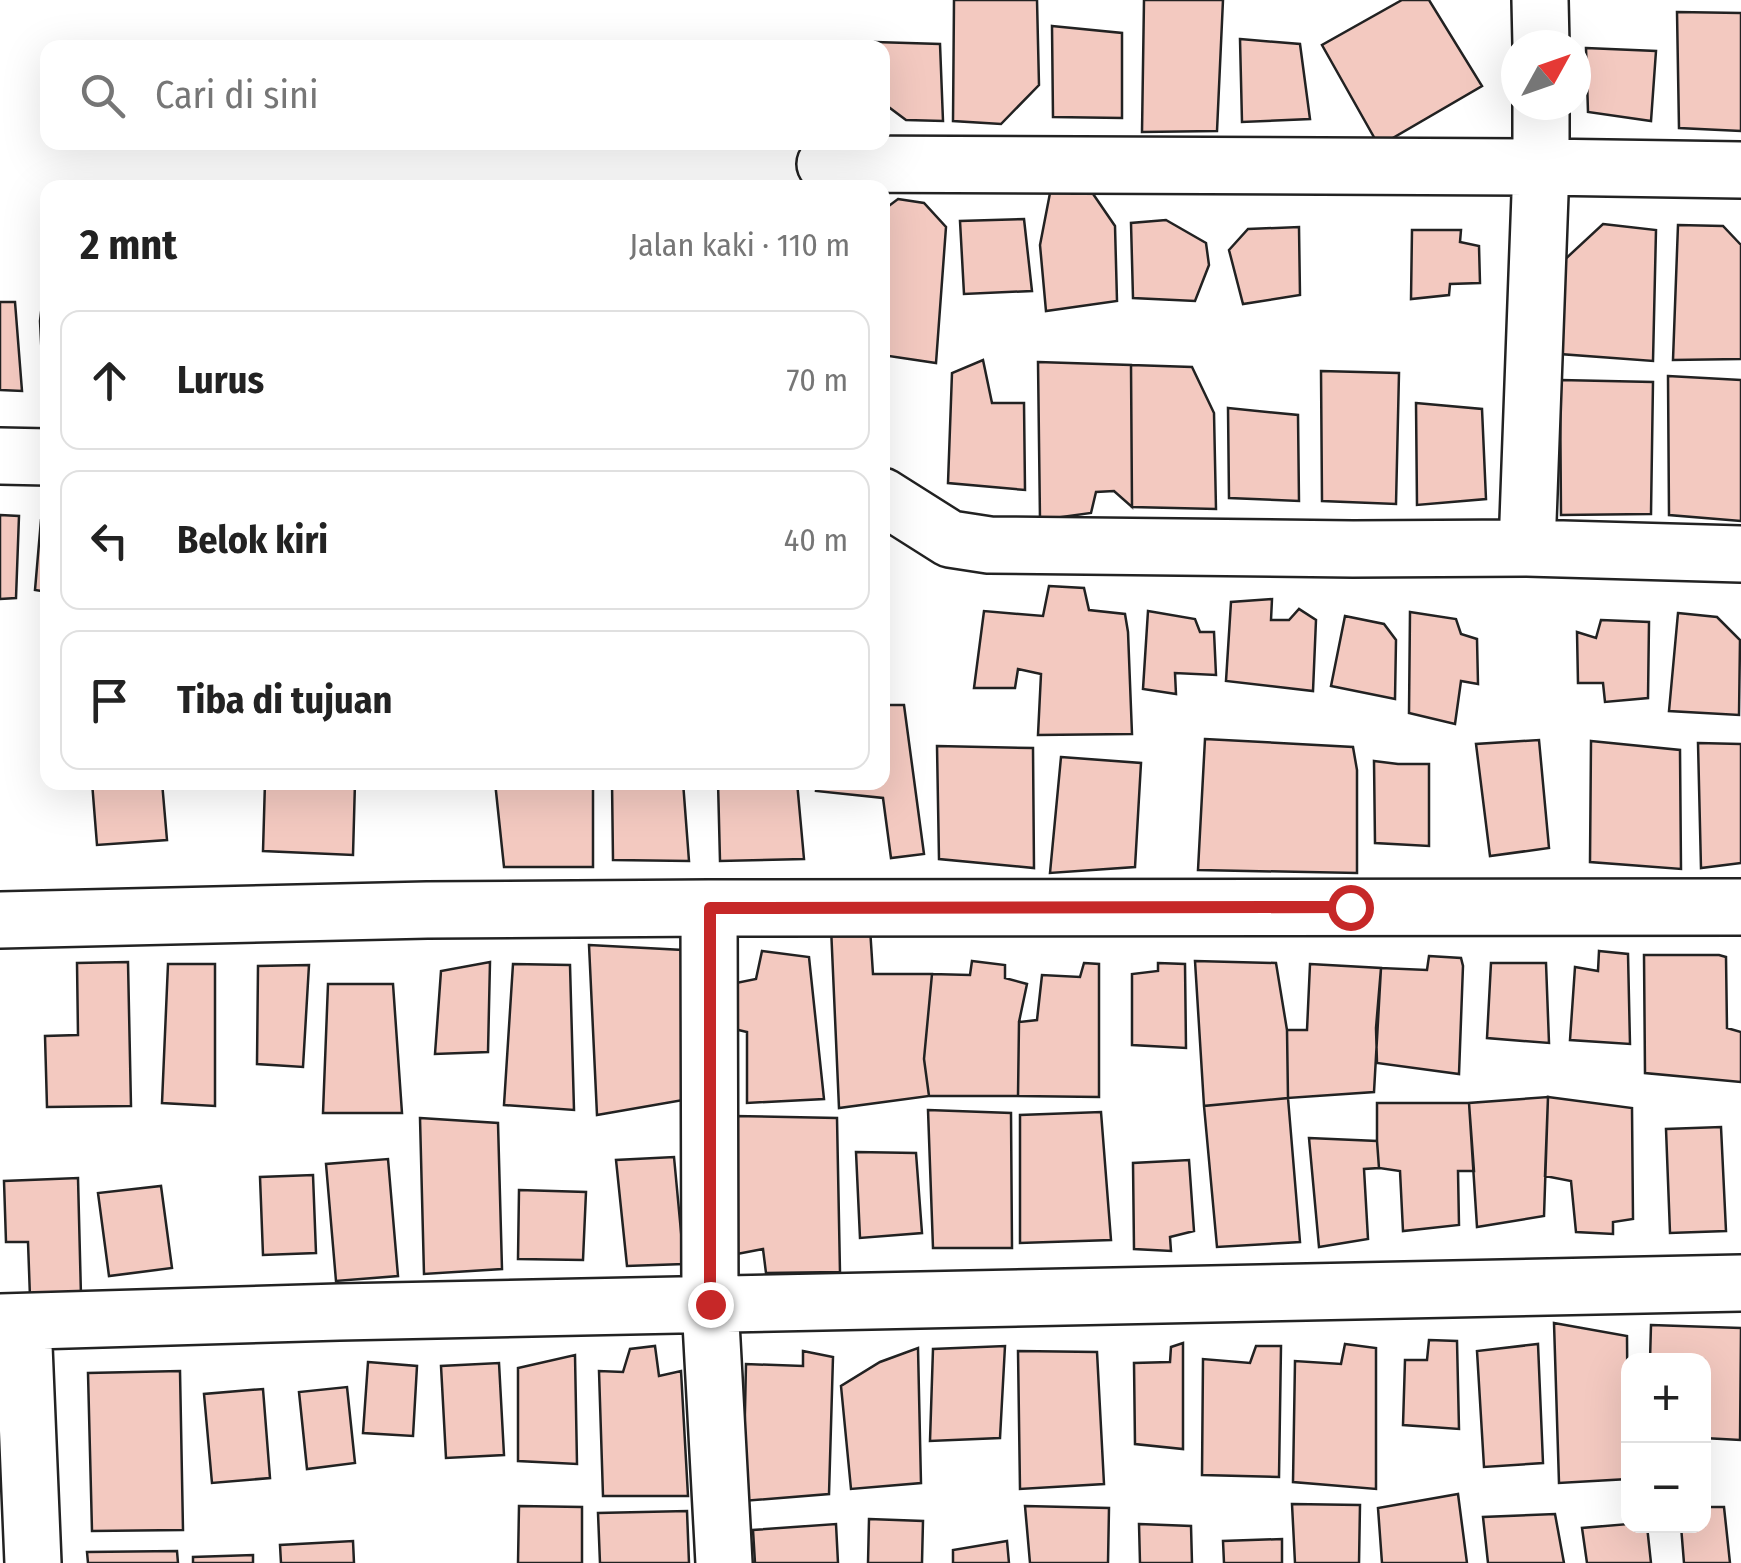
<!DOCTYPE html>
<html lang="id">
<head>
<meta charset="utf-8">
<style>
  :root { --surface:#fff; --page:#f2f2f2; --text:#222; --muted:#767676; --line:#e0e0e0 }
  body { margin:0; font-family:"Fira Sans Condensed",sans-serif; background:var(--page); color:var(--text) }
  .controls { position:absolute; right:30px; bottom:30px; display:grid; overflow:hidden; border-radius:20px; box-shadow:0 10px 40px #0002 }
  .controls button { width:90px; height:90px; display:grid; place-items:center; padding:0; border:0; border-bottom:2px solid var(--line); background:var(--surface); color:var(--text); font:50px sans-serif }
  .compass { position:absolute; left:1501px; top:30px; width:90px; height:90px; border-radius:50%; background:var(--surface); box-shadow:0 10px 40px #0002; rotate:50deg }
  .stop { position:absolute; width:30px; height:30px; margin:-22px; border:8px solid #c62828; border-radius:50%; background:#fff }
  .stop.end { background:#c62828; border-color:#fff; box-shadow:0 2px 10px #0008 }
  .list { margin:0; padding:0; list-style:none }
  h2 { display:flex; justify-content:space-between; align-items:center; height:130px; margin:0; padding:0 40px; font-size:42px }
  h2 small { font-size:32px; font-weight:400; color:var(--muted) }
  .list li { display:grid; grid-template-columns:65px 1fr auto; gap:30px; align-items:center; box-sizing:border-box; height:140px; margin:0 20px 20px; padding:0 20px; border:2px solid var(--line); border-radius:20px }
  .list b { display:block; font-size:38px; white-space:nowrap }
  .list em { font-size:32px; font-style:normal; color:var(--muted) }
  .icon { flex:none; width:55px; height:55px; fill:none; stroke:currentColor; stroke-width:2; stroke-linecap:round; stroke-linejoin:round }
  .map { position:relative; flex:none; width:1741px; height:1563px; overflow:hidden }
  .search { position:absolute; background:var(--surface); box-shadow:0 10px 40px #0002; left:40px; top:40px; width:850px; height:110px; display:flex; align-items:center; gap:25px; box-sizing:border-box; padding:0 35px; border-radius:20px; color:var(--muted); font-size:38px }
  .panel { position:absolute; background:var(--surface); box-shadow:0 10px 40px #0002; left:40px; top:180px; width:850px; height:610px; border-radius:20px }
  .map>svg:first-child { display:block }
</style>
</head>
<body>
<div class="map">
<svg width="1741" height="1563" viewBox="0 0 1741 1563">
  <rect width="100%" height="100%" fill="#fff"/>
  <!-- building -->
  <path fill="#f3c9c0" stroke="#222" stroke-width="2.5" d="M954,0h83l2,85 -38,39 -48,-3z
    M1144,0h79l-6,131 -75,1z
    M1402,0h27l53,86 -103,60 -57,-101z
    M1677,12l64,1v118l-62,-3z
    M1052,26l70,7v85l-69,-1z
    M1240,39l60,5 10,75 -68,3z
    M875,42l65,2 3,77 -37,-1 -24,-18v-54h-7z
    M1586,48l70,3 -5,70 -63,-9z
    M1089,188l26,38 2,75 -71,10 -6,-66 10,-52z
    M898,199l26,4 22,24 -10,136 -54,-8v-144z
    M1024,219l8,72 -68,3 -4,-73z
    M1166,220l40,23 3,22 -14,36 -62,-3 -2,-75z
    M1603,224l53,6 -3,131 -93,-7v-90z
    M1678,225l45,1 18,19v114l-68,1z
    M1299,227l1,68 -57,9 -14,-54 19,-21z
    M1412,230h49l-1,12 19,4 1,37 -30,1 -1,11 -38,4z
    M0,302h15l7,89 -22,-1z
    M48,303v97h-4l-4,-79 2,-17z
    M983,360l9,43h32l1,87 -77,-7 4,-110z
    M1038,362l93,3 1,142 -18,-16 -18,1 -5,21 -51,7z
    M1131,365l61,2 22,46 2,96 -84,-2z
    M1321,371l78,2 -3,131 -74,-3z
    M1668,376l73,4v141l-72,-6z
    M1560,380l93,2 -2,132 -90,1z
    M1416,403l66,6 4,90 -69,6z
    M1228,408l70,7 1,86 -70,-3z
    M0,515l19,1 -3,82 -16,1z
    M48,519v73l-13,-2 6,-70z
    M1049,586l35,2 5,22 36,4 3,18 4,102 -94,1 3,-61 -23,-5 -3,19h-41l10,-77 59,5z
    M1272,599l-1,21h18l10,-11 17,11 -3,71 -87,-10 5,-79z
    M1148,611l47,8 5,13h14l2,43 -41,-2 1,21 -33,-5z
    M1410,612l46,7 5,15 16,5 1,45 -17,-3 -6,43 -46,-11z
    M1678,613l39,4 23,23 -1,75 -70,-4z
    M1345,616l39,8 12,16 -1,59 -64,-13z
    M1601,620l48,2 -1,76 -43,4 -2,-19h-25l-1,-51 19,6z
    M882,705h22l20,149 -33,4 -8,-60 -67,-7 1,-9h65z
    M1205,739l148,8 4,23v103l-159,-3z
    M1539,740l10,108 -59,8 -14,-112z
    M1591,741l89,9 1,119 -91,-7z
    M1698,743l43,1v119l-40,5z
    M937,746l96,2 1,120 -95,-9z
    M1061,757l80,6 -6,104 -85,6z
    M1374,761l24,3h31v82l-54,-3z
    M92,782h70l5,58 -70,5z
    M265,782h90l-2,73 -90,-4z
    M495,782h98v85h-89z
    M612,782h71l6,79 -76,-1z
    M718,782h79l7,77 -84,2z
    M831,927l39,1 3,46h59l-8,85 5,37 -90,12z
    M589,945l94,5 6,149 -92,16z
    M762,951l47,6 15,142 -77,4v-71l-17,-4 6,-45 20,-4z
    M1599,951l29,3 2,90 -60,-4 5,-73 23,4z
    M1644,955h75l7,2 1,71 14,4v50l-96,-9z
    M1429,956l32,2 2,8 -4,108 -82,-11 -1,-35 5,-60 46,2z
    M972,961l33,4v13l22,6 -8,38 -1,74h-89l-5,-37 8,-85 38,1z
    M1195,961l81,2 11,67 1,68 -84,8z
    M128,962l3,144 -84,1 -2,-71 33,-1 -1,-72z
    M490,962l-2,90 -53,2 6,-83z
    M1084,963l15,1v133l-81,-1 1,-74 18,-2 5,-45 38,2z
    M1158,963l27,1 1,84 -54,-3v-71l26,-3z
    M1491,963h55l3,80 -62,-5z
    M168,964h47v142l-53,-3z
    M513,964l57,1 4,145 -70,-5z
    M1310,964l71,4 -7,124 -86,6 -1,-68h20z
    M309,965l-6,102 -46,-3 1,-98z
    M328,984h65l9,129h-79z
    M1548,1097l-4,119 -67,11 -8,-124z
    M1548,1097l84,11 1,111 -20,3v12l-37,-2 -5,-51 -26,-5z
    M1288,1098l12,144 -83,5 -13,-141z
    M1377,1103h92l5,68h-16l1,54 -56,6 -3,-60 -21,-3 -2,-27z
    M928,1110l83,3 1,135h-79z
    M1101,1112l10,128 -91,3v-128z
    M733,1116l104,2 3,154 -74,1 -3,-24 -26,5z
    M420,1118l78,5 4,146 -78,5z
    M1721,1127l5,104 -56,2 -4,-104z
    M1309,1138l68,3 2,27 -15,1 4,70 -49,8z
    M856,1152l60,1 6,80 -62,5z
    M674,1157l10,107 -57,2 -11,-106z
    M388,1159l10,117 -62,5 -10,-117z
    M1189,1160l5,71 -24,6 1,14 -37,-2 -1,-86z
    M313,1175l3,78 -53,2 -3,-78z
    M78,1178l3,118 -51,1 -2,-55h-22l-2,-61z
    M161,1186l11,82 -63,8 -11,-83z
    M519,1190l67,2 -3,68 -65,-1z
    M1554,1323l73,13 1,143 -69,4z
    M1651,1325l90,3 -1,112 -36,-2v-78h-54z
    M1429,1340l28,1 2,88 -56,-4 2,-65h22z
    M1183,1343v106l-48,-5 -1,-81 36,-1 1,-15z
    M1345,1344l31,4v141l-83,-7 2,-121 46,3z
    M1538,1344l5,119 -59,4 -7,-116z
    M655,1346l4,30 22,-5 7,125h-85l-4,-125 24,1 7,-23z
    M1005,1346l-5,92 -70,3 3,-92z
    M1256,1346h25l-2,131 -77,-2 1,-116 47,4z
    M918,1348l3,135 -70,6 -10,-103 39,-24z
    M803,1351l30,6 -4,137 -86,7 3,-137 57,2z
    M1018,1351l79,1 7,132 -84,5z
    M575,1355l2,109 -59,-3v-93z
    M368,1362l49,4 -4,70 -50,-3z
    M499,1363l5,92 -58,3 -5,-92z
    M180,1371l3,159 -91,1 -4,-158z
    M347,1387l8,76 -48,6 -8,-77z
    M263,1389l7,89 -58,5 -8,-89z
    M1458,1494l9,69h-85l-4,-55z
    M1292,1504l68,1 -1,58h-64z
    M519,1506l63,1v56h-64z
    M1025,1506l84,2 -1,55h-78z
    M1704,1507h20l6,56h-46l-3,-37h23z
    M687,1511l2,52h-89l-2,-50z
    M1555,1514l9,49h-76l-5,-46z
    M869,1519l54,2 -1,42h-54z
    M836,1524l2,39h-83l-2,-33z
    M1139,1524l52,2 1,37h-52z
    M1628,1524v2h19l4,37h-64l-5,-35z
    M1282,1539v24h-58l-1,-22z
    M353,1541l1,22h-73l-1,-18z
    M1007,1541l2,22h-56v-13z
    M177,1551l1,12h-90l-1,-11z
    M253,1555v8h-60v-6z"/>
  <g fill="none" stroke-linecap="round" stroke-linejoin="round">
    <!-- minor casing -->
    <g stroke="#222" stroke-width="60">
      <path id="minor" d="M1540,0l1,45
        M825,164l716,3 200,3
        M0,456l48,1
        M882,496l68,43 39,6 364,4 174,-1 214,6
        M1527,548l14,-381v-62
        M709,908l1032,-1
        M0,920l427,-10 282,-2 1,396 14,259
        M0,1322l339,-10 1402,-29
        M23,1322l10,241"/>
    </g>
    <!-- minor -->
    <use href="#minor" stroke="#fff" stroke-width="55"/>
  </g>
  <g fill="none" stroke-linecap="round" stroke-linejoin="round">
    <!-- route -->
    <path stroke="#c62828" stroke-width="12" d="M710,1304v-396l640,-1"/>
  </g>
</svg>
<div class="controls">
<button>+</button>
<button>−</button>
</div>
<svg class="compass" viewBox="-18 -18 36 36"><path d="M0-13l5 13h-10z" fill="#e53935"/><path d="M0 13l5-13h-10z" fill="#767676"/></svg>
<div class="stop" style="left:1350px;top:907px"></div>
<div class="stop end" style="left:710px;top:1304px"></div>
<div class="search"><svg class="icon" aria-label="search" viewBox="0 0 24 24"><circle cx="10" cy="10" r="6"/><path d="M15 15l6 6"/></svg>Cari di sini</div>
<section class="panel">
<h2>2 mnt<small>Jalan kaki · 110 m</small></h2>
<ul class="list">
<li><svg class="icon" aria-label="ahead" viewBox="0 0 24 24"><path d="M12 20V5M6 11l6-6 6 6"/></svg><div><b>Lurus</b></div><em>70 m</em></li>
<li><svg class="icon" aria-label="left" viewBox="0 0 24 24"><path d="M17 20v-9H6M10 6l-5 5 5 5"/></svg><div><b>Belok kiri</b></div><em>40 m</em></li>
<li><svg class="icon" aria-label="arrive" viewBox="0 0 24 24"><path d="M6 21V4h12l-3 4 3 4H6"/></svg><div><b>Tiba di tujuan</b></div></li>
</ul>
</section>
</div>
</body>
</html>
